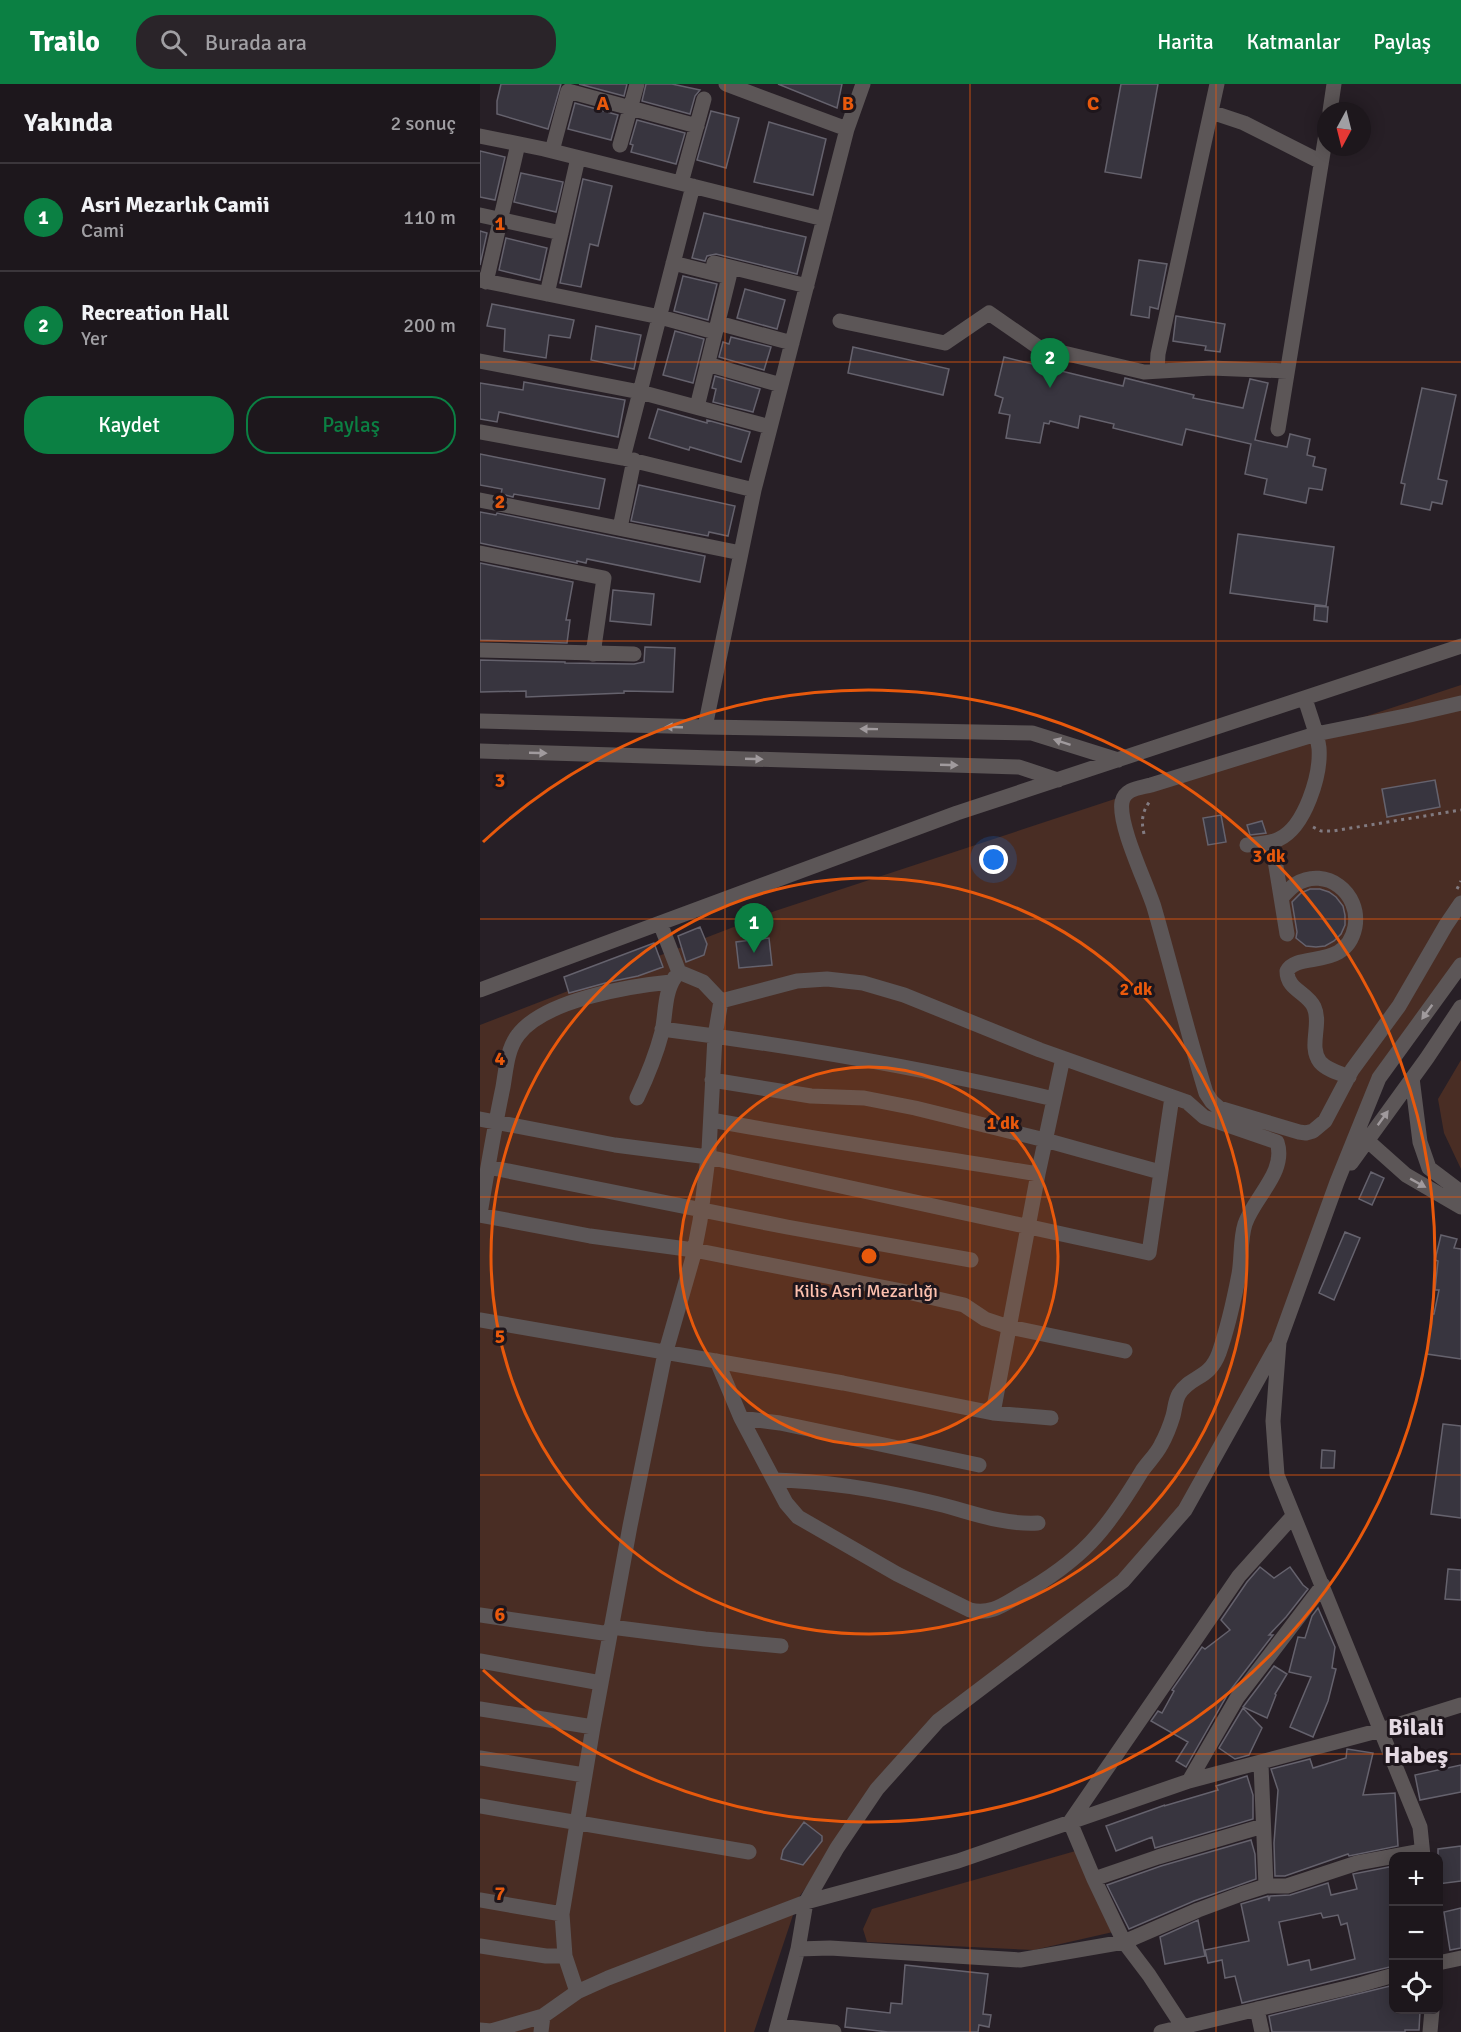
<!DOCTYPE html>
<html lang="tr">
<head>
<meta charset="utf-8">
<style>
  :root { --surface:#1d171c; --page:#2a2429; --text:#f1f3f6; --muted:#a09fa3; --line:#3b363b; --accent:#0b8043 }
  body { margin:0; font-family:Signika,sans-serif; background:var(--page); color:var(--text) }
  .controls { position:absolute; right:18px; bottom:18px; display:grid; overflow:hidden; border-radius:12px; box-shadow:0 3px 15px #0003 }
  .controls button { width:54px; height:54px; display:grid; place-items:center; padding:0; border:0; border-bottom:2px solid var(--line); background:var(--surface); color:var(--text); font:30px sans-serif }
  .compass { position:absolute; left:837px; top:18px; width:54px; height:54px; border-radius:50%; background:var(--surface); box-shadow:0 3px 15px #0003; rotate:187deg }
  .you { position:absolute; left:514px; top:776px; width:21px; height:21px; margin:-15px; border:4px solid #fff; border-radius:50%; background:#1a73e8; box-shadow:0 0 0 9px #1a73e833 }
  .badge { display:grid; place-items:center; width:39px; height:39px; border-radius:50%; background:var(--accent); color:#fff; font-size:20px; font-weight:700 }
  .pin { position:absolute; translate:-50% -50px; filter:drop-shadow(0 2px 3px #0008) }
  .pin::after { content:''; position:absolute; top:32px; width:21px; height:18px; background:inherit; clip-path:polygon(0 0,100% 0,50% 100%) }
  .list { margin:0; padding:0; list-style:none }
  h2 { display:flex; justify-content:space-between; align-items:center; height:78px; margin:0; padding:0 24px; font-size:26px }
  h2 small { font-size:20px; font-weight:400; color:var(--muted) }
  .list li { display:grid; grid-template-columns:39px 1fr auto; gap:18px; align-items:center; box-sizing:border-box; height:108px; padding:0 24px; border-top:2px solid var(--line) }
  .list b { display:block; font-size:22px; white-space:nowrap }
  .list p { margin:0; font-size:20px; white-space:nowrap; color:var(--muted) }
  .list em { font-size:20px; font-style:normal; color:var(--muted) }
  .actions { display:flex; gap:12px; padding:18px 24px }
  .actions a { flex:1; padding:14px 0; border:2px solid var(--accent); border-radius:24px; text-align:center; font-size:21px; color:var(--accent) }
  .actions .main { background:var(--accent); color:#fff }
  .icon { flex:none; width:33px; height:33px; fill:none; stroke:currentColor; stroke-width:2; stroke-linecap:round; stroke-linejoin:round }
  .map { position:relative; flex:none; width:981px; height:1948px; overflow:hidden }
  header { display:flex; align-items:center; gap:36px; box-sizing:border-box; height:84px; padding:0 30px; background:var(--accent); color:#fff }
  header strong { font-size:28px }
  nav { display:flex; gap:33px; margin-inline-start:auto; font-size:21px }
  .search { width:420px; height:54px; background:var(--page); display:flex; align-items:center; gap:15px; box-sizing:border-box; padding:0 21px; border-radius:24px; color:var(--muted); font-size:22px }
  main { display:flex }
  aside { flex:1; background:var(--surface) }
  .map>svg:first-child { display:block }
</style>
</head>
<body>
<header>
<strong>Trailo</strong>
<div class="search"><svg class="icon" aria-label="search" viewBox="0 0 24 24"><circle cx="10" cy="10" r="6"/><path d="M15 15l6 6"/></svg>Burada ara</div>
<nav><a>Harita</a><a>Katmanlar</a><a>Paylaş</a></nav>
</header>
<main>
<aside>
<h2>Yakında<small>2 sonuç</small></h2>
<ul class="list">
<li><span class="badge">1</span><div><b>Asri Mezarlık Camii</b><p>Cami</p></div><em>110 m</em></li>
<li><span class="badge">2</span><div><b>Recreation Hall</b><p>Yer</p></div><em>200 m</em></li>
</ul>
<div class="actions"><a class="main">Kaydet</a><a>Paylaş</a></div>
</aside>
<div class="map">
<svg width="981" height="1948" viewBox="0 0 981 1948">
  <rect width="100%" height="100%" fill="#271f26"/>
  <!-- green -->
  <path fill="#492d24" d="M981,601v281l-86,123 -66,188 -125,237 -63,70 -184,141 -102,122 -36,50 -45,135h-274v-1007l295,-114z
    M981,976v109l-17,-36 -6,-34z
    M599,1766l34,82 -79,18 -167,-8 -4,-13 9,-20z"/>
  <!-- building -->
  <path fill="#38353f" stroke="#65626d" stroke-width="1.5" fill-rule="evenodd" d="M21,0h60l-13,45 -51,-15v-13z
    M99,0h48l-3,12z
    M166,0h26l28,6 -5,6 -5,18 -48,-13z
    M298,0h64l-5,24z
    M641,0h37l-17,94 -36,-6z
    M95,19l43,12 -7,25 -43,-11z
    M231,27l28,7 -13,50 -29,-8z
    M157,36l48,13 -9,31 -45,-12 2,-7 -3,-1z
    M289,38l57,17 -13,56 -59,-13z
    M0,67l25,6 -10,43 -15,-3z
    M41,89l42,9 -7,30 -42,-10z
    M103,95l29,7 -14,60 -8,-2 -9,43 -21,-4z
    M224,129l102,24 -9,37 -81,-20 -9,2 -2,5 -13,-3z
    M0,147l7,2 -7,32z
    M26,154l41,10 -7,32 -41,-10z
    M659,176l28,4 -9,45 -8,-2 -1,11 -18,-3z
    M203,192l34,8 -9,36 -34,-9z
    M265,205l40,11 -8,29 -40,-11z
    M12,220l82,16 -4,18 -21,-3 -3,23 -42,-7 1,-22 -18,-3z
    M696,232l49,8 -5,28 -15,-2 1,-4 -33,-5z
    M116,242l45,9 -7,34 -43,-9z
    M195,247l29,8 -11,44 -30,-8z
    M251,253l40,10 -7,23 -45,-13 4,-15 6,2z
    M373,263l96,22 -6,26 -95,-22z
    M524,273l119,29 2,-8 69,17 -1,3 50,10 7,-29 18,4 -13,57 32,7 3,-13 20,5 -3,16 8,2 -2,9 13,3 -4,21 -13,-2 -3,15 -42,-9 3,-15 -22,-5 6,-30 -65,-15 -4,16 -69,-17 1,-4 -34,-8 -2,12 -28,-7 -1,3 -5,-1 -4,20 -34,-5 4,-23 -11,-2 4,-15 -8,-3z
    M235,292l45,13 -7,23 -40,-10 3,-13 -4,-1z
    M44,298l101,18 -7,37 -119,-25 -2,10 -17,-3v-36l43,7z
    M942,304l34,7 -18,84 9,2 -5,23 -10,-2 -2,8 -29,-6 4,-20 -4,-1z
    M178,325l49,14v-3l43,12 -9,30 -51,-15 -1,3 -40,-12z
    M0,370l125,25 -6,30 -85,-15 -1,3 -12,-3 1,-5 -22,-4z
    M159,401l96,21 -7,30 -19,-4 -1,4 -77,-15z
    M0,428l16,3 1,-2 208,43 -5,26 -113,-23 -1,4 -9,-2v2l-97,-20z
    M758,450l96,13 -8,59 -96,-13z
    M0,479l93,19 -7,38h4l-3,23 -87,-3z
    M133,506l41,4 -3,31 -41,-4z
    M835,522l13,1 -1,15 -13,-2z
    M165,563l30,1 -2,44 -49,-1v2l-98,4v-6l-46,1v-32l85,2v1l69,1 10,-2z
    M955,696l5,27 -53,10 -5,-28z
    M741,731l5,27 -18,3 -5,-27z
    M782,737l4,12 -16,2 -3,-10z
    M830,805h10l9,3 7,5 7,9 2,9v10l-4,9 -7,7 -9,5 -9,1 -10,-1 -10,-8 1,-6 -5,-30 9,-9z
    M220,843l7,17 -3,11 -18,7 -8,-26z
    M289,854l3,27 -33,3 -3,-26z
    M174,859l9,24 -25,9 -29,6 -40,11 -5,-16z
    M891,1088l13,6 -12,27 -13,-6z
    M865,1148l15,6 -26,62 -15,-7z
    M961,1151l16,4 -3,9 7,1v110l-34,-5 5,-40h2l5,-24h-4l3,-29 -3,-1z
    M963,1340l18,2v92l-30,-4z
    M842,1366l13,1 -1,17h-13z
    M780,1483l14,11 16,-11 13,18 5,4 -22,28 -17,18h4l-44,57 -43,75 -10,-6 12,-19 -37,-21 7,-10 4,2 12,-22 -2,-1 30,-43 3,2 25,-19 -9,-10 26,-38z
    M968,1485l13,1v30l-16,-1z
    M838,1524l17,39 -3,21 4,1 -8,32 -15,36 -23,-10 21,-50 -22,-5 9,-35 7,1 7,-22z
    M794,1582l13,8 -12,20 1,1 -9,23 -24,-11z
    M763,1624l19,20 -13,27 -14,4 -16,-11z
    M867,1665l26,4 -10,42 32,-2 3,53 -49,10 -1,-2 -63,22h-10l-1,-33 4,-53 -7,-21 39,-10 3,9 33,-10z
    M981,1681v27l-41,8 -5,-25z
    M767,1692l6,19v24l-98,29 -3,-11 -36,14 -10,-25 59,-21 -1,1 54,-16 -2,-4z
    M324,1738l18,14v5l-19,24 -22,-6 2,-9z
    M771,1756l4,14 1,25 -62,22 -65,28 -22,-44 54,-19z
    M981,1762v35l-23,3v-35z
    M914,1782v100l-152,37 -7,-27 -10,2 -3,-18 -14,3 -3,-13 44,-9 -8,-37 27,-8 1,5 1,-5 20,-1 38,-12 3,12 26,-6 -4,-15zM841,1829l2,5 15,-3 3,10 6,-2 8,36 -44,11 -2,-10 -21,5 -9,-43z
    M981,1824v40l-11,2 -6,-38z
    M718,1836l7,36 -40,8 -5,-27z
    M425,1881l83,9 -5,40 8,1 -2,12 -10,-2 -1,7h-90l-43,-5 2,-19 43,5 1,-10 11,1z
    M914,1901v25l26,1 -1,19h-14v2h-133l-3,-16z"/>
  <g fill="none" stroke-linecap="round" stroke-linejoin="round">
    <!-- path -->
    <path stroke="#827b81" stroke-width="3" stroke-dasharray="3 4.5" stroke-linecap="butt" d="M833,743l8,4h12l128,-21
      M664,750c-3,-13 -2,-22 6,-33
      M977,805l4,-8"/>
    <!-- minor -->
    <path stroke="#5c5657" stroke-width="15" d="M246,0l121,45
      M850,27l4,-27
      M731,28l33,11 77,39
      M0,52l64,13 280,70
      M140,61l17,-61
      M72,67l16,-60 129,35
      M201,99l23,-84
      M0,131l81,18
      M193,179l56,14 -32,130
      M234,179l93,23
      M0,196l180,37 55,15
      M6,198l32,-138
      M67,210l31,-136
      M360,237l105,22 44,-30 49,34 106,25 67,-4 76,3
      M238,239l74,20
      M0,277l160,31 130,35
      M227,280l74,21
      M677,287l1,-17 59,-270
      M798,345l48,-295
      M0,348l143,26 131,32
      M143,374l70,-272
      M0,416l261,53
      M140,444l14,-68
      M0,469l124,25 -11,76
      M0,566l154,4
      M981,619l-51,12 -94,19 -165,51c-11,3 -26,3 -29,17 -4,23 24,80 32,105 18,62 33,124 52,186l6,9 7,6 80,24 7,1 7,-2 12,-10 27,-51 47,-64 47,-81 15,-22
      M0,637l225,6 327,6 86,27
      M225,643l49,-237 93,-361 16,-45
      M0,667l539,16 39,13
      M792,758l15,92
      M767,761c10,-1 23,-1 32,-6 26,-12 42,-64 40,-91 -2,-17 -10,-34 -14,-50
      M802,813c4,-4 9,-10 14,-13 30,-18 65,9 59,43 -9,44 -57,24 -68,44 0,19 20,21 27,36 8,17 -6,39 6,55 7,8 19,11 29,15
      M180,839l19,49
      M0,906l477,-177 504,-167
      M182,945c132,17 262,39 392,70
      M932,994l8,64 9,26 32,24
      M232,996l99,16 53,2 51,10 130,32 115,32
      M157,1014c10,-21 19,-43 25,-66 4,-19 2,-39 13,-55
      M0,1035l135,26 93,12 441,96 23,-156
      M231,1036c109,20 218,36 327,54
      M880,1050l46,41 55,32
      M871,1079l76,-105 34,-51
      M8,1083l299,60 184,33
      M0,1130c7,-42 14,-85 23,-127 3,-17 4,-38 15,-52 26,-35 111,-49 153,-53
      M0,1131l110,21 104,14 218,43 52,12 21,14 24,8 116,24
      M0,1236l363,63 150,30 58,5
      M237,1277l24,57 45,85 12,14 99,57 73,36c20,5 33,-5 50,-15 62,-35 86,-64 122,-124 6,-9 14,-16 19,-26 5,-9 9,-19 12,-29 2,-7 2,-15 6,-22 12,-19 30,-14 40,-41 9,-26 15,-53 20,-79 3,-17 1,-34 6,-50 9,-27 42,-52 32,-82l-73,-25 -17,-15 -147,-52 -136,-55 -41,-12 -36,-4 -30,2 -76,20
      M513,1329l45,-239 25,-116
      M261,1334l39,5 199,42
      M294,1396c53,1 105,10 156,22 37,8 68,23 108,21
      M0,1531l130,19
      M131,1543l94,12 76,7
      M0,1577l121,22
      M0,1625l113,18
      M0,1674l104,17
      M781,1680l5,122
      M709,1697l48,-83 86,-113
      M0,1722l269,46
      M943,1772l-3,-29 -143,-352 -4,-54 6,-79 58,-160 42,-104 82,-113
      M614,1795l64,-22 105,-31
      M0,1816l82,14
      M0,1862l66,10h19
      M318,1865l32,-1 190,12 104,-18 74,-32 43,-16 25,-8h21l70,-23 65,-12
      M958,1879l23,-5
      M97,1908l-12,-36 -3,-42 31,-187 37,-201 34,-168 29,-101 7,-36 9,-71 6,-114 6,-35 -18,-19 -24,-10
      M777,1925l5,23
      M298,1942l56,6
      M703,1943l-34,-52 -25,-33 -30,-63 -24,-57 169,-246 54,-60
      M0,1946l11,1 52,-15 34,-24 31,-14 198,-76 152,-41 231,-80 192,-51 80,-25
      M61,1948l2,-16
      M296,1948l22,-83 8,-47 31,-54 40,-59 61,-68 185,-140 62,-71 91,-163
      M681,1948l198,-47 35,-10
      M950,1948l2,-22"/>
  </g>
  <!-- one-way arrows -->
  <defs><path id="oneway-solid" d="M-6-.8H1V-3.2L6.5 0L1 3.2V.8H-6Z" transform="scale(1.5)"/></defs>
  <g fill="#a09a9d">
    <use href="#oneway-solid" transform="translate(194 643) rotate(-178)"/>
    <use href="#oneway-solid" transform="translate(389 645) rotate(-179)"/>
    <use href="#oneway-solid" transform="translate(582 658) rotate(-162)"/>
    <use href="#oneway-solid" transform="translate(58 669) rotate(2)"/>
    <use href="#oneway-solid" transform="translate(274 675) rotate(2)"/>
    <use href="#oneway-solid" transform="translate(469 681) rotate(2)"/>
    <use href="#oneway-solid" transform="translate(947 928) rotate(126)"/>
    <use href="#oneway-solid" transform="translate(903 1034) rotate(-54)"/>
    <use href="#oneway-solid" transform="translate(938 1099) rotate(29)"/>
  </g>
  <!-- grid -->
  <path fill="none" stroke="#e8590c" stroke-width="1.5" stroke-opacity="0.55" d="M245,0v1948M490,0v1948M736,0v1948M0,278h981M0,557h981M0,835h981M0,1113h981M0,1391h981M0,1670h981"/>
  <!-- distance rings -->
  <circle cx="389" cy="1172" r="189" fill="#e8590c" fill-opacity=".12"/>
  <g fill="none" stroke="#e8590c" stroke-width="3">
    <circle cx="389" cy="1172" r="189"/>
    <circle cx="389" cy="1172" r="378"/>
    <path d="M3 758A566 566 0 1 1 3 1586"/>
  </g>
  <g text-anchor="middle" dominant-baseline="central" stroke-width="6" stroke-linejoin="round" paint-order="stroke">
    <!-- park labels -->
    <g font-size="18" fill="#fdc0ae" stroke="#1e161c">
      <text x="386" y="1207">Kilis Asri Mezarlığı</text>
    </g>
    <!-- district labels -->
    <g font-size="24" font-weight="bold" fill="#e5dae3" stroke="#1e161c">
      <text x="936" y="1643">Bilali<tspan x="936" dy="28">Habeş</tspan></text>
    </g>
  </g>
  <g font-size="20" text-anchor="middle" font-weight="bold" fill="#e8590c" stroke="#1e161c" stroke-width="6" stroke-linejoin="round" paint-order="stroke">
    <text x="123" y="26">A</text>
    <text x="368" y="26">B</text>
    <text x="613" y="26">C</text>
    <text x="20" y="146">1</text>
    <text x="20" y="424">2</text>
    <text x="20" y="703">3</text>
    <text x="20" y="981">4</text>
    <text x="20" y="1259">5</text>
    <text x="20" y="1537">6</text>
    <text x="20" y="1816">7</text>
  </g>
  <circle cx="389" cy="1172" r="9" fill="#e8590c" stroke="#1e161c" stroke-width="3"/>
  <g font-size="18" text-anchor="middle" font-weight="bold" fill="#e8590c" stroke="#1e161c" stroke-width="6" stroke-linejoin="round" paint-order="stroke">
    <text x="789" y="778">3 dk</text>
    <text x="656" y="911">2 dk</text>
    <text x="523" y="1045">1 dk</text>
  </g>
</svg>
<div class="controls">
<button>+</button>
<button>−</button>
<button><svg class="icon" aria-label="locate" viewBox="0 0 24 24"><circle cx="12" cy="12" r="6"/><path d="M12 2v4M12 18v4M2 12h4M18 12h4"/></svg></button>
</div>
<svg class="compass" viewBox="-18 -18 36 36"><path d="M0-13l5 13h-10z" fill="#e53935"/><path d="M0 13l5-13h-10z" fill="#a09fa3"/></svg>
<div class="you"></div>
<div class="pin badge" style="left:274px;top:869px">1</div>
<div class="pin badge" style="left:570px;top:304px">2</div>
</div>
</main>
</body>
</html>
